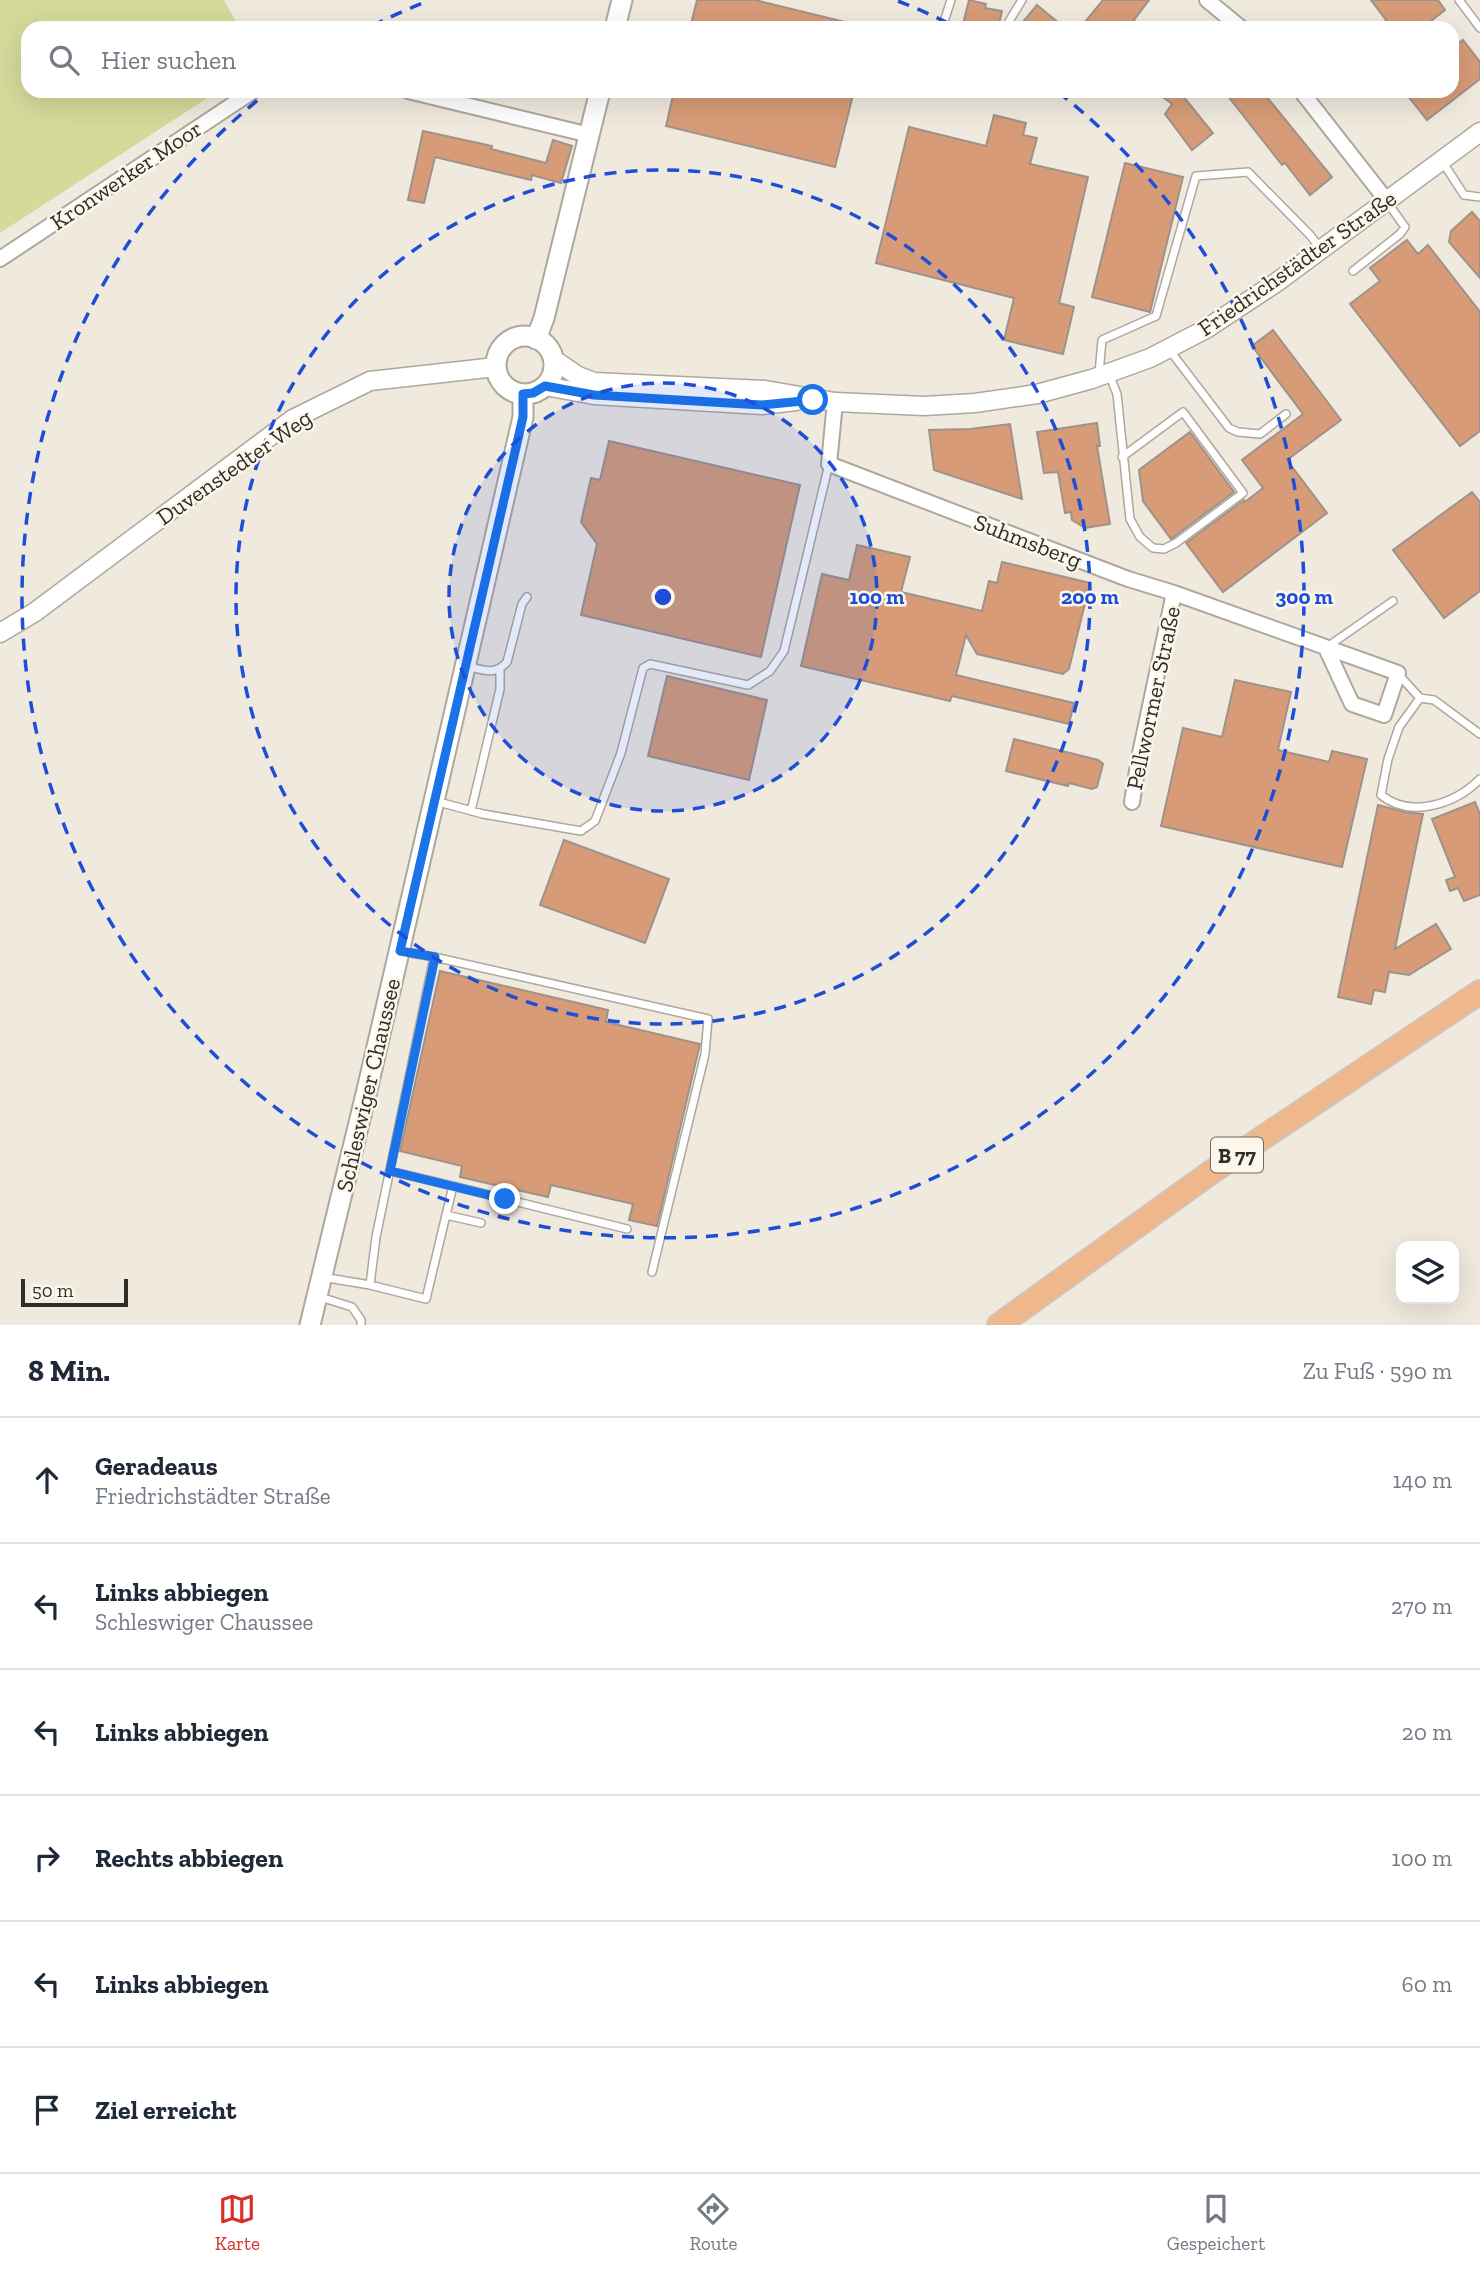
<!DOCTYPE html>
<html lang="de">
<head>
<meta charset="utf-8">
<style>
  :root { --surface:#fff; --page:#f2f2f3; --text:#1f2937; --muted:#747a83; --line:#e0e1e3; --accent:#d93025 }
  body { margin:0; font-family:"Zilla Slab",serif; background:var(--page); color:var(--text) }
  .controls { position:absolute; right:21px; bottom:21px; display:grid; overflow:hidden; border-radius:14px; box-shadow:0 7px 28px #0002 }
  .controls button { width:63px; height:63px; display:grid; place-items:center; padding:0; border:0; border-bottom:2px solid var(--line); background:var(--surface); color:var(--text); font:35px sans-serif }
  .scale { position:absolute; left:21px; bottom:18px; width:107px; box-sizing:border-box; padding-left:7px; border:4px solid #302d29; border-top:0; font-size:19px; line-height:24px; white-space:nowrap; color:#302d29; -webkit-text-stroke:5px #fdf7eb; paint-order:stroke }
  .stop { position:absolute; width:21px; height:21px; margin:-16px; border:5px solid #1a73e8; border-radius:50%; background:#fff }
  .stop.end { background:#1a73e8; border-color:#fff; box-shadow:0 2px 7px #0008 }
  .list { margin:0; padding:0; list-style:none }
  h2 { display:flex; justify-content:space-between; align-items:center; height:91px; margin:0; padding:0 28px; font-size:30px }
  h2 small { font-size:23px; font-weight:400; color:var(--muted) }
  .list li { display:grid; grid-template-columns:46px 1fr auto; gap:21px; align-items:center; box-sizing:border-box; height:126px; padding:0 28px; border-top:2px solid var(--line) }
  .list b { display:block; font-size:26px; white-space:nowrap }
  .list p { margin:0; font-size:23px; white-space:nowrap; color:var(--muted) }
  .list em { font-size:23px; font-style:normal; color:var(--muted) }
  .icon { flex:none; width:38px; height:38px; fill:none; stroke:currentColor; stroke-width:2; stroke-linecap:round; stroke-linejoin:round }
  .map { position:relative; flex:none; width:1480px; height:1325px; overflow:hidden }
  .search { position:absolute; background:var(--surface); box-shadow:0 7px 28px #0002; left:21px; right:21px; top:21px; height:77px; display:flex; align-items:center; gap:18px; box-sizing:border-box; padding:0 24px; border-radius:21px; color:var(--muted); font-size:26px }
  .sheet { height:847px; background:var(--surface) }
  nav { display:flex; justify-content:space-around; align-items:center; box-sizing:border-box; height:98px; border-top:2px solid var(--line); background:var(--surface); font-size:19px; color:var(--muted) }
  nav a { display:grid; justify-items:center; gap:4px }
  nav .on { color:var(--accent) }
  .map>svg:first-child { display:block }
</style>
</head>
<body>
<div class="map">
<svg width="1480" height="1325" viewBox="0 0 1480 1325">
  <rect width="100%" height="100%" fill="#f0e9dd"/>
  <!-- green -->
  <path fill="#d5d99a" d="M0,0h224l15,28h-211v63h190l-218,142z"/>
  <!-- building -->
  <path fill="#d79c77" stroke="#9e928b" stroke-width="2" d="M697,0h58l98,24 -1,4h-162z
    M969,0l17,4 -1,4 17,3 -4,17h-36z
    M1103,0h46l-21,28h-48z
    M1371,0h67l7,10 -23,18h-30z
    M1037,5l28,23h-47z
    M1463,40l17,22v17l-53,41 -23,-29h48v-43z
    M674,91h180l-19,76 -169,-41z
    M1155,91h24l34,42 -21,17 -27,-36 7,-10z
    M1224,91h38l70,86 -22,18 -25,-32 -3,2z
    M994,115l32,8 -3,12 14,3 -7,26 58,13 -29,126 15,4 -11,47 -59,-14 10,-42 -138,-35 33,-136 77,19z
    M423,131l69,15 -1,3 55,14 7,-23 19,6 -11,37 -29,-8 -1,5 -96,-23 -11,46 -16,-3z
    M1125,163l58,14 -33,135 -58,-15z
    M1472,212l8,9v57l-31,-36 2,-11z
    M1407,240l11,14 10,-9 52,67v119l-20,15 -110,-142 30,-23 -10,-13z
    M1273,330l68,90 -54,40 40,53 -104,79 -37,-49 58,-43 1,2 18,-14 -21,-28 61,-46 -51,-68z
    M1097,423l3,23h-3l13,78 -25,4 -13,-8 -1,-8 -6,1 -7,-41 -14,1 -7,-41z
    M1010,424l12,75 -88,-29 -5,-40 41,-1z
    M1190,432l44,60 -63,47 -28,-38 -4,-31z
    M609,441l191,44 -39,172 -180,-42 16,-71 -16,-22 10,-44 9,2z
    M1472,492l8,10v89l-36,27 -51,-68z
    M857,545l53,12 -9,35 81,19 7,-30 8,2 5,-21 88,21 -21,86 -6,5 -86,-20 -11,-19 -10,40 118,28 -5,21 -117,-28 -2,5 -149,-35 21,-92 27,6z
    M667,676l100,24 -18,80 -101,-24z
    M1235,680l56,12 -13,58 51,12 3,-11 35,8 -25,108 -181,-41 22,-98 39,9z
    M1014,739l84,21 5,4 -6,23 -5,2 -23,-6 -1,3 -62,-15z
    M1475,802l5,12v81l-16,6 -6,-13 -8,3 -4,-11 9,-3 -23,-58z
    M1378,805l26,7 19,2 -28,135 41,-25 15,25 -42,26 -20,-3 -4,20 -11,-2 -3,14 -33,-7z
    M564,840l105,39 -24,64 -105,-38z
    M440,971l168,39 -2,12 94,22 -43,182 -28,-6 4,-16 -82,-19 -3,12 -88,-20 2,-11 -62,-15z"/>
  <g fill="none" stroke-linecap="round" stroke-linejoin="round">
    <!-- service casing -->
    <g stroke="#aea89c" stroke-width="10">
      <path id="service" d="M1459,0l21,28
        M942,28l9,-28
        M1005,28l17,-28
        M1442,161l22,34 16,2
        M1353,271l47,-37 5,-7 -18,-25
        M1168,348l61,80 9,4 22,2 26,-20
        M1099,374l3,-34 54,-24 40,-140 52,-4 62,63 11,14
        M1109,374l8,20 13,125 10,18 13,11 11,1 12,-6 67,-50 -60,-81 -61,45
        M1327,647l66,-46
        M467,666c15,4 28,10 40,-4l15,-58 5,-7
        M1398,674l22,24 14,2 46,34
        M1420,698l-21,29 -11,32 -7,36c30,24 74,9 99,-16
        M435,801l48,13 98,17 14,-10 26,-68 22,-85 7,-4 98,21 22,-14 14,-20 45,-187
        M471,811l29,-122v-20
        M434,957l274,62 -3,35 -53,218
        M390,1171l63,15 -7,29
        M453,1186l174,43
        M322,1277l48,8 56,14 20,-84 35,8
        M370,1285l6,-48 58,-280 -34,-6
        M317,1296l35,11 9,13v5"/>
    </g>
    <!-- minor casing -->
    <g stroke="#aea89c" stroke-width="18">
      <path id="minor" d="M1207,0l34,28
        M408,91l182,44
        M1301,91l86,110
        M0,259l253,-168
        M835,402l-6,62 299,115 46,14 224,80 -14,42 -32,-11 -26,-56
        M1132,802l7,-44 35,-165"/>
    </g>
    <!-- tertiary casing -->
    <g stroke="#aea89c" stroke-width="21">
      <path id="tertiary" d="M553,359l25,17 16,6 171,8 70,12 89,4 51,-3 62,-9 55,-15 58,-21 56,-29 71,-47 203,-150
        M545,386l49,9 168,10 34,-4
        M0,633l35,-21 258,-193 77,-38 126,-14"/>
    </g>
    <!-- secondary casing -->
    <g stroke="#aea89c" stroke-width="23">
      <path id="secondary" d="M615,28l7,-28
        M496 365a29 29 0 1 1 58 0a29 29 0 1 1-58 0Z
        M536,339l8,-21 56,-227
        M310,1325l57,-235 156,-673v-23"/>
    </g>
    <!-- primary casing -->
    <g stroke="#c9c8c7" stroke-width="26">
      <path id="primary" d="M999,1325l211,-152 270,-181"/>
    </g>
    <!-- service -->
    <use href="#service" stroke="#fff" stroke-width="7"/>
    <!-- minor -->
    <use href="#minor" stroke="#fff" stroke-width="14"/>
    <!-- tertiary -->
    <use href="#tertiary" stroke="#fff" stroke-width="18"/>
    <!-- secondary -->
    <use href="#secondary" stroke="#fff" stroke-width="19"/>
    <!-- primary -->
    <use href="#primary" stroke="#eeb78c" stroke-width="23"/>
  </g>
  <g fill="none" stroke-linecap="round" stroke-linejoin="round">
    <!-- route -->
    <path stroke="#1a73e8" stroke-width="9" d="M505,1199l-115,-28 45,-214 -35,-6 123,-534v-23l10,-1 12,-7 49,9 168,10 51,-5"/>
  </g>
  <!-- distance rings -->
  <circle cx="663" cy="597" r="214" fill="#1d4ed8" fill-opacity=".12"/>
  <g fill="none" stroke="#1d4ed8" stroke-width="3.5" stroke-dasharray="12 9">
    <circle cx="663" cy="597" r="214"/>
    <circle cx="663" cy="597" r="427"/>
    <path d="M372 26A641 641 0 0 1 428 1M898 1A641 641 0 0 1 954 26M1058 92A641 641 0 1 1 268 92"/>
  </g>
  <g text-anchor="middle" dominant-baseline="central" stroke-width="5" stroke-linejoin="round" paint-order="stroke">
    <!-- shield labels -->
    <rect fill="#fdf7eb" stroke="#6e6a63" stroke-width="2" x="1211" y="1137.5" width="52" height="35" rx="5"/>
    <g font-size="21" font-weight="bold" fill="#302d29">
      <text x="1237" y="1155">B 77</text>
    </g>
    <!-- street labels -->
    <g font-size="23" fill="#302d29" stroke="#fdf7eb">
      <text transform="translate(126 175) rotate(-34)">Kronwerker Moor</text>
      <text transform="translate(1297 263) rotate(-35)">Friedrichstädter Straße</text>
      <text transform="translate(234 467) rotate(-35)">Duvenstedter Weg</text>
      <text transform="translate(1028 541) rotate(21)">Suhmsberg</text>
      <text transform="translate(1153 698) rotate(-78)">Pellwormer Straße</text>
      <text transform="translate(368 1085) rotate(-77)">Schleswiger Chaussee</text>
    </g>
  </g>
  <circle cx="663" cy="597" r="10" fill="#1d4ed8" stroke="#fdf7eb" stroke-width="3.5"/>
  <g font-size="21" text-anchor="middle" font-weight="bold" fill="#1d4ed8" stroke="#fdf7eb" stroke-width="5" stroke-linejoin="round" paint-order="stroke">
    <text x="877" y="604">100 m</text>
    <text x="1090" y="604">200 m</text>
    <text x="1304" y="604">300 m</text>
  </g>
</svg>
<div class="controls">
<button><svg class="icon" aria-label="layers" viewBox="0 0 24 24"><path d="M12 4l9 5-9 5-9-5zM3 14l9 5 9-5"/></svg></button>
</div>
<div class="scale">50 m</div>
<div class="stop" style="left:813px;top:400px"></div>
<div class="stop end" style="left:505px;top:1199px"></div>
<div class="search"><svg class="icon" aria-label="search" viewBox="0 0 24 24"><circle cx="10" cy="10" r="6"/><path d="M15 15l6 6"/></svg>Hier suchen</div>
</div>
<section class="sheet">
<h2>8 Min.<small>Zu Fuß · 590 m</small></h2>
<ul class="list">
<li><svg class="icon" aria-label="ahead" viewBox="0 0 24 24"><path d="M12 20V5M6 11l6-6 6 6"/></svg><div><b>Geradeaus</b><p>Friedrichstädter Straße</p></div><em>140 m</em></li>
<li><svg class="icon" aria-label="left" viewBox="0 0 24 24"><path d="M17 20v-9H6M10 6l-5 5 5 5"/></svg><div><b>Links abbiegen</b><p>Schleswiger Chaussee</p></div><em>270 m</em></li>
<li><svg class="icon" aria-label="left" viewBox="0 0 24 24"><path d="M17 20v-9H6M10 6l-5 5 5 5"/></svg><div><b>Links abbiegen</b></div><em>20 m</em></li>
<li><svg class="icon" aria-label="right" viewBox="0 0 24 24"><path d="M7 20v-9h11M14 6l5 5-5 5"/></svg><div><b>Rechts abbiegen</b></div><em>100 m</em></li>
<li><svg class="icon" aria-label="left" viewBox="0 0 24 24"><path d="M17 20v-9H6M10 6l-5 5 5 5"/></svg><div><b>Links abbiegen</b></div><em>60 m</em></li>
<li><svg class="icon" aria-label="arrive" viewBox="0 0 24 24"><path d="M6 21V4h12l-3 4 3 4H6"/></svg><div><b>Ziel erreicht</b></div></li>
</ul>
</section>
<nav>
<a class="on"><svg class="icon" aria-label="map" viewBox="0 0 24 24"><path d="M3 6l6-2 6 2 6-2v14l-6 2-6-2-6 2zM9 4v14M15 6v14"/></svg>Karte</a>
<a><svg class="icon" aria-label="directions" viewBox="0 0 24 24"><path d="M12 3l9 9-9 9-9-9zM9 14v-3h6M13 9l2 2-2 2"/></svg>Route</a>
<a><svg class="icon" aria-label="saved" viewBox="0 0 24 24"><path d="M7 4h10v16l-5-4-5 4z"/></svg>Gespeichert</a>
</nav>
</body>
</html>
